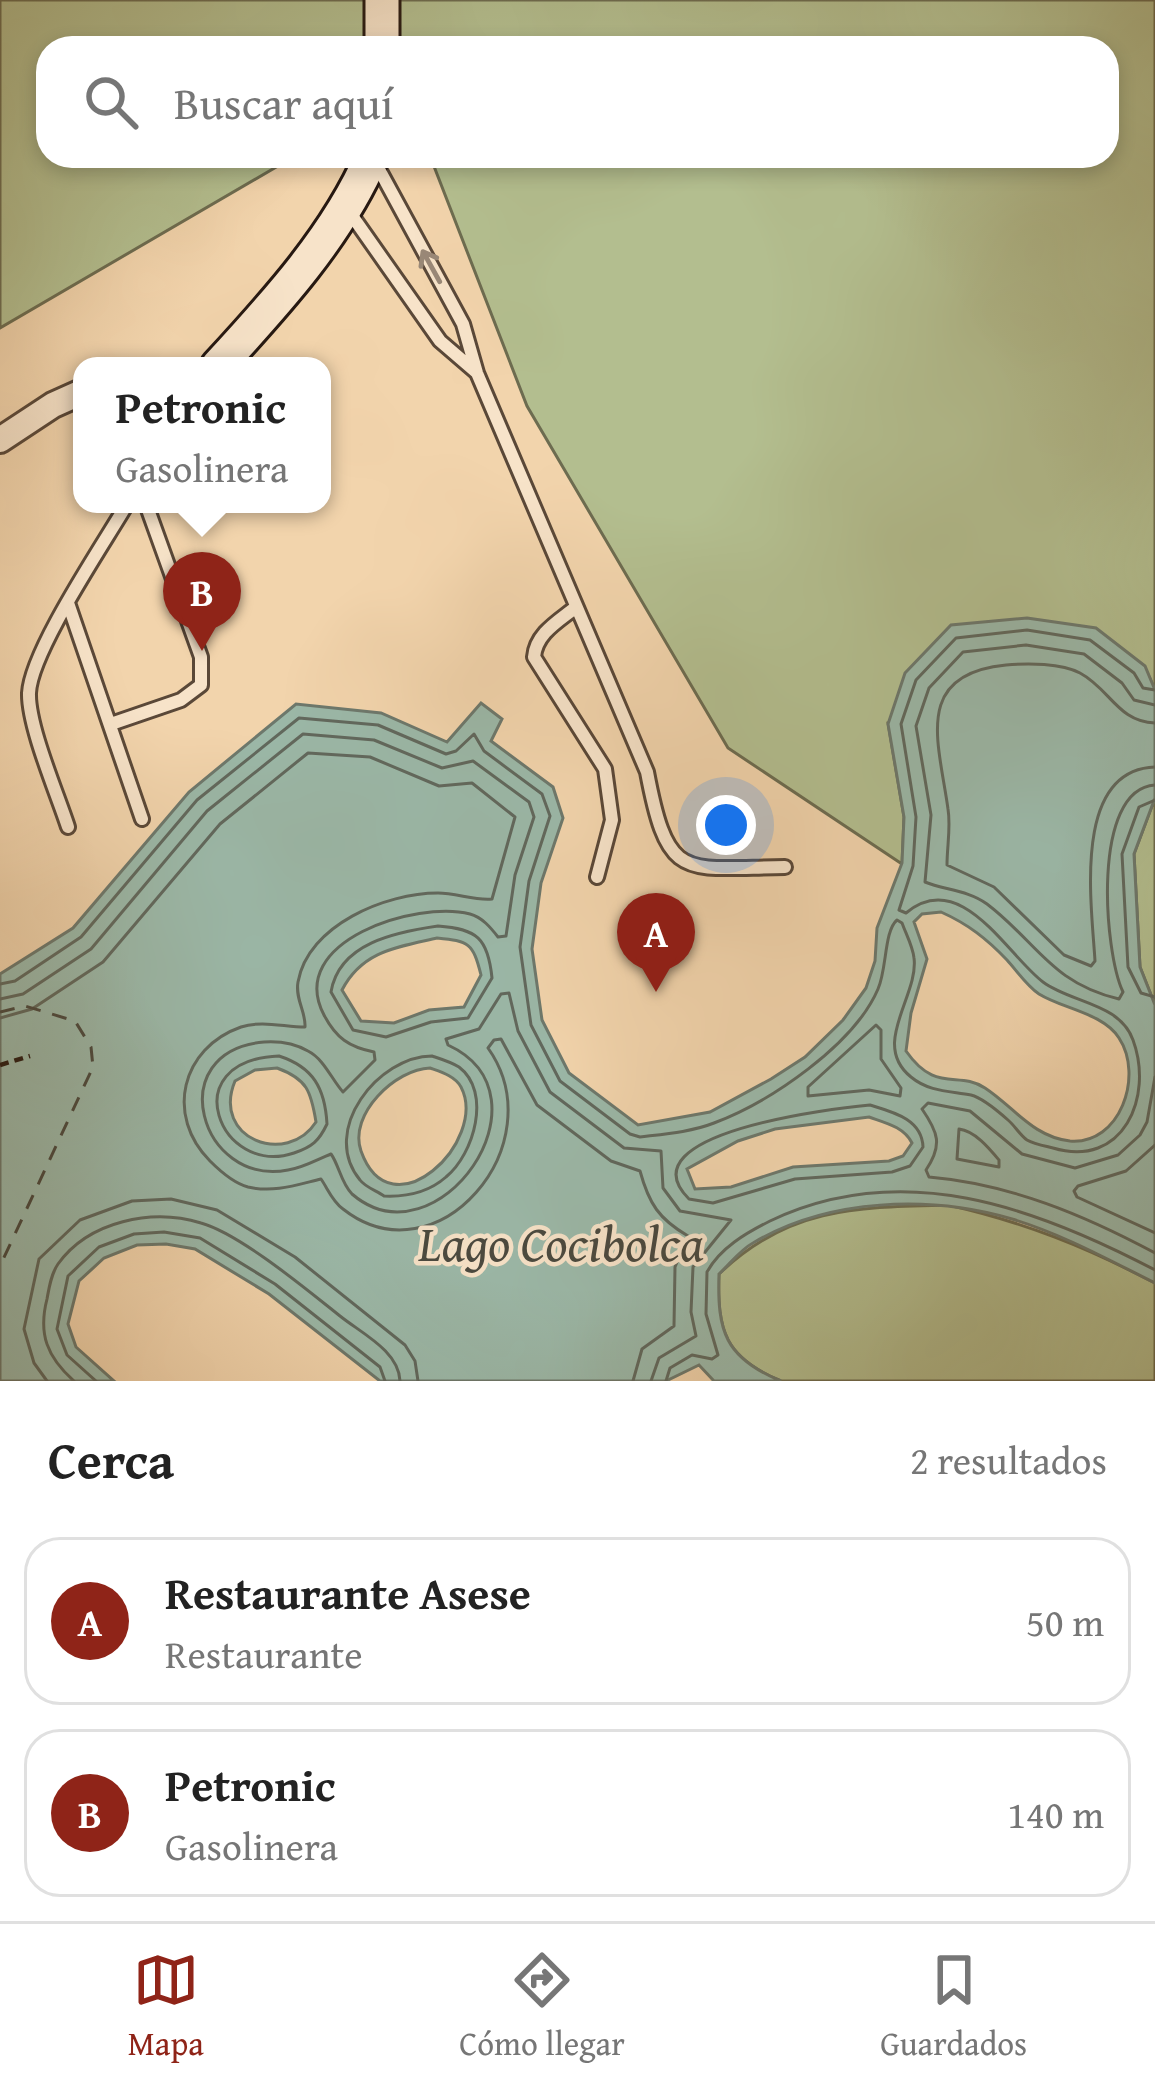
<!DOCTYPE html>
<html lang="es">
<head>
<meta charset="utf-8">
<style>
  :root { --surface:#fff; --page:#f2f2f2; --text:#222; --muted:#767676; --line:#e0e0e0; --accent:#8f2418 }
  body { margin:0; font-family:"Gentium Book Plus",serif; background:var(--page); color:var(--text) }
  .you { position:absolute; left:726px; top:825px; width:42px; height:42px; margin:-30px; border:9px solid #fff; border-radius:50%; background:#1a73e8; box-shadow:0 0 0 18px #1a73e833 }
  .badge { display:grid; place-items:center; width:78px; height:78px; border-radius:50%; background:var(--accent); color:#fff; font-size:39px; font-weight:700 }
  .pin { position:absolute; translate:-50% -99px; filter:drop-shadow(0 3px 6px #0008) }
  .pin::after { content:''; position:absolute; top:63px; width:42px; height:36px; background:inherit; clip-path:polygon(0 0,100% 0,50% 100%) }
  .popup { position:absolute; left:73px; top:357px; width:258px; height:156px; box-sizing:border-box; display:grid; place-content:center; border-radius:24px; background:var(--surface); filter:drop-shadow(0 3px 9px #0005); font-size:39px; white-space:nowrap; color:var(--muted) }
  .popup b { font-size:45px; color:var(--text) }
  .popup::after { content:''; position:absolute; left:50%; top:100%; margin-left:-24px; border:24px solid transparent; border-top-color:var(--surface) }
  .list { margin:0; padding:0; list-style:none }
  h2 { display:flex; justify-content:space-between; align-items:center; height:156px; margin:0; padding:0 48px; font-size:51px }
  h2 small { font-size:39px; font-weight:400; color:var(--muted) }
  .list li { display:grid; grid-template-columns:78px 1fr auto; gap:36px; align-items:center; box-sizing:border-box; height:168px; margin:0 24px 24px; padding:0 24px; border:3px solid var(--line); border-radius:36px }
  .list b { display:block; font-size:45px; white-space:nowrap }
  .list p { margin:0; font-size:39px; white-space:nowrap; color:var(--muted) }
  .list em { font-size:39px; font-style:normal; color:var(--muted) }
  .icon { flex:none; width:66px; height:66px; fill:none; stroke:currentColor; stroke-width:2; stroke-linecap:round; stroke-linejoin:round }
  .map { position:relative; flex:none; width:1155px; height:1381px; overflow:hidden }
  .search { position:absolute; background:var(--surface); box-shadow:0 6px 18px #0003; left:36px; right:36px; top:36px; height:132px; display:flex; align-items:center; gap:30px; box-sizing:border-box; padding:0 42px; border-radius:36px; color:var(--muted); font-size:45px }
  .sheet { height:540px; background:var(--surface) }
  nav { display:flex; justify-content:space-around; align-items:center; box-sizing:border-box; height:168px; border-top:3px solid var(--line); background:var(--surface); font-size:33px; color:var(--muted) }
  nav a { display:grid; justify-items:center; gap:6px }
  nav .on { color:var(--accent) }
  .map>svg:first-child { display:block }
</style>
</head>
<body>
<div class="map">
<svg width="1155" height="1381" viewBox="0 0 1155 1381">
  <rect width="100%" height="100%" fill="#f2d4ac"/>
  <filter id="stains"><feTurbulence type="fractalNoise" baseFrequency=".00167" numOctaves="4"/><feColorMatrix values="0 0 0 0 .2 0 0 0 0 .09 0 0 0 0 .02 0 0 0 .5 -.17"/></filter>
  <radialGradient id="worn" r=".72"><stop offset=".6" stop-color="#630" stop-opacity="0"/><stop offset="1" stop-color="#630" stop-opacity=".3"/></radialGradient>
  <!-- green -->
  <path fill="#b3be8f" stroke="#6d6c50" stroke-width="3" d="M0,0h1155v690l-11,-24 -256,57 16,94 -2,47 -174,-116 -201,-342 -97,-250h677v-108h-1059v108h247l-295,172z
    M1155,798v207l-15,-38 -6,-113z
    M948,1205c76,17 138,42 207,78v98h-374c-56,-23 -64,-50 -62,-107 69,-67 138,-67 229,-69z"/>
  <!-- water -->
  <path fill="#9bb8a8" stroke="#6d786c" stroke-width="3" fill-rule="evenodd" d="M1027,618l69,10 49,38 10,24v108l-21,56 6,113 15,38v278c-46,-23 -93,-49 -143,-64 -82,-24 -184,-21 -259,24 -13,7 -23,21 -34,31 -2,57 6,84 62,107h-67l-15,-16 -33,16h-286l-111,-87 -74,-45 -29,-5 -29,1 -33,13 -25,23 -11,43 8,23 38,34h-114v-407l73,-46 116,-136 107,-88 85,9 66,29 34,-39 21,16 -11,22 62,46 10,31 -22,65 -9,66 10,71 27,53 69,52 72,-13 61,-33 34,-22 38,-37 23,-32 9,-27 2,-33 25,-65 2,-46 -16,-93 17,-51 46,-48zM941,912c27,12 46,27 66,48 10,11 20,26 32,34 24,15 64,19 80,44 25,38 1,107 -49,103 -37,-4 -56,-34 -85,-53 -27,-18 -49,6 -79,-37l5,-38 16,-54 -13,-37 8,-8zM437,938c32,3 36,5 44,37l-17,32 -35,3 -35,13 -33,-2 -19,-31c20,-39 55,-43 95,-52zM277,1068c30,11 34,23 39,54 -29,45 -105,17 -81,-41l20,-11zM430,1068c11,4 25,8 31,19 28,54 -70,148 -100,64 -13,-37 35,-82 69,-83zM869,1117c17,6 35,10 43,26l-9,13 -14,5 -96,6 -62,20 -36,2 -8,-20 51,-28 37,-12z"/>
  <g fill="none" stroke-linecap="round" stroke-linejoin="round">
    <!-- shore -->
    <path stroke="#61685d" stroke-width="3" d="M1155,705l-21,-5 -12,-17 -38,-29 -58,-9 -63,7 -34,36 -13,38 15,89 -6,67c19,8 43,8 62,22 50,38 64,79 132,95l4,-7c-19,-40 -32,-203 32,-207
      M1155,723c-37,-1 -45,-34 -75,-50 -19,-10 -52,-10 -74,-8 -94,9 -67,78 -58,144 3,18 -1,37 -1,56l47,22 70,68 27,11 4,-5c-3,-54 -24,-191 60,-194
      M1155,800l-16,7 -17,47 6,113 13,26 14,4
      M438,926c39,3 50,12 54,52l-24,40 -37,4 -45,15 -33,-7 -22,-38c8,-49 65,-60 107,-66z
      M0,984l15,-3 66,-44 116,-137 102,-82 79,7 68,29 10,-3 18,-17 10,17 58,43 8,22 -21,65 -9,66 11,78 29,56 70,53 10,3c25,-3 51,-5 74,-14 56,-21 140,-78 164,-134 9,-20 6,-58 19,-69l5,3c4,11 11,24 12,35 5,38 -44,86 -3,119 18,15 39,14 60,18 12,3 28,17 37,25 7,6 12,15 19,20 7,4 18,6 26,8 70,21 101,-51 80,-108 -13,-37 -62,-37 -90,-58 -36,-27 -82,-115 -137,-69l-7,-3 14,-44 3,-49 -15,-93 15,-44 40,-42 71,-8 63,10 44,33 9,15 12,2
      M0,999l23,-5 68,-45 116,-138 96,-77 71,6 68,28 31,-7 56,41 5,15 -19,58 -9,61 -8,1c-7,-9 -16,-20 -28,-23 -53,-14 -185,27 -146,101 12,23 25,32 50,37l1,8 -32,32c-11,-12 -19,-33 -35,-41 -14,-8 -29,-10 -44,-9 -103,9 -64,145 24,128 15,-2 30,-11 43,-16 8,11 10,29 21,40 85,73 206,-98 96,-149l-2,-6 33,-10 22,-35 8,-1 9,38 32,61 74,56 37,3 2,37 17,23 51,9 -38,47 -2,45 5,24 -37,22 -8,23
      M0,1018l32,-9 71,-47 117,-138 88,-71 62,4 69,29 33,-3 43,34 -23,82c-16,2 -36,-6 -54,-6 -52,0 -130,32 -140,89 -3,17 8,30 7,45 -21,0 -42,-7 -64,0 -60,21 -76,89 -31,134 10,10 23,22 38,26 26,6 48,-2 73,-8 7,10 11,22 22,30 94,74 213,-65 145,-161l6,-8 7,-1 36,66 74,56 29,10c9,33 19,48 48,65l-13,31 -1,59 -32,23 -9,32
      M876,1025l5,5v29l20,29 -1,8 -31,-6 -61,6v-9z
      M279,1056c34,11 46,32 48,68 -8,17 -15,23 -33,29 -74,25 -121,-93 -15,-97z
      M432,1056c9,3 19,6 27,11 33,25 15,87 -13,110 -17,15 -40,20 -62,19 -7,-5 -19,-9 -24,-16 -41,-50 19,-124 72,-124z
      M1155,1077l-8,45 -7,13 -22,20 -43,13 -53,-14 -52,-43 -42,-8 -6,6c16,23 21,36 4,61l3,7c81,7 155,38 226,76
      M870,1105c23,7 52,14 53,42l-13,19 -18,6 -97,7 -82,24 -24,-4c-67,-66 146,-91 181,-94z
      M959,1129c16,2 30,19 40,31v7l-42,-8z
      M1155,1145l-29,26 -48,15 -4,5 3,6 78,36
      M47,1381l-13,-18 -10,-34 15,-70 41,-39 52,-19 39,-2 46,11 78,47 110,88 10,16 3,20
      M74,1381c-27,-24 -36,-47 -27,-82 2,-11 4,-25 11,-35 31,-43 94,-56 143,-41 39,11 105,66 139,93 21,17 59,35 60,65
      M96,1381l-29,-26 -10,-26 11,-53 31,-29 35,-13 30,-2 36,6 75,46 105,83 5,14
      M666,1381l4,-13 22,-13 20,4 6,-4 -12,-41 1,-42c13,-24 39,-39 63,-51 132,-63 265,-14 385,49"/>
    <!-- ferry -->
    <path stroke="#4a493f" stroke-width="3" stroke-dasharray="15 12" stroke-linecap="butt" d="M0,1012l25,-6 50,15 16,26 2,20 -93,199"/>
    <!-- lane casing -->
    <g stroke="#5a4838" stroke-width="18">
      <path id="lane" d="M374,160l89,164 14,49 170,399c21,111 36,96 138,95
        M348,210l92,131 36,31
        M68,603l74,216
        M576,607c-17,14 -40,26 -42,50l71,112 7,51 -15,57
        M111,724l70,-24 20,-15v-28l-55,-153
        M68,827c-11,-34 -40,-101 -39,-134 2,-42 74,-148 98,-189"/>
    </g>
    <!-- street casing -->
    <g stroke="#5a4838" stroke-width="30">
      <path id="street" d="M0,440l53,-35 29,-13"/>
    </g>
    <!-- secondary casing -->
    <g stroke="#271912" stroke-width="39">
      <path id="secondary" d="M382,48v-48
        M218,366c58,-63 120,-131 154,-210"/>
    </g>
    <!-- path -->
    <path stroke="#271912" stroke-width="4.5" stroke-dasharray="9 6" stroke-linecap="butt" d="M0,1065l30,-9"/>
    <!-- lane -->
    <use href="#lane" stroke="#f7e3c9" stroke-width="12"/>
    <!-- street -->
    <use href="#street" stroke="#f7e3c9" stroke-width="24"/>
    <!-- secondary -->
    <use href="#secondary" stroke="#f7e3c9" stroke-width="33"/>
  </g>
  <!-- one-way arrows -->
  <defs><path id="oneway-shaft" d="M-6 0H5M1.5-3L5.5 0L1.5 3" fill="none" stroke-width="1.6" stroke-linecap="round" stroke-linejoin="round" transform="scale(3)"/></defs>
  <use stroke="#987" href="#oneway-shaft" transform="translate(431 266) rotate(-119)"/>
  <g text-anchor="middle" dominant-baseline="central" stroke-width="9" stroke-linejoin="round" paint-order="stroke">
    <!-- water labels -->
    <g font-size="51" font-style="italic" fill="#4a493f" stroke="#f7e3c9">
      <text x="561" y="1242">Lago Cocibolca</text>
    </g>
  </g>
  <rect width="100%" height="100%" filter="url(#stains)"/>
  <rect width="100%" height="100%" fill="url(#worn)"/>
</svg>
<div class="you"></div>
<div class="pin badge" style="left:656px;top:992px">A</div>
<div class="pin badge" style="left:202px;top:651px">B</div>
<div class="popup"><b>Petronic</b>Gasolinera</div>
<div class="search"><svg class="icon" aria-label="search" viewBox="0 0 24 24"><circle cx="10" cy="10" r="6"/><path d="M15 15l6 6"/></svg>Buscar aquí</div>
</div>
<section class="sheet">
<h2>Cerca<small>2 resultados</small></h2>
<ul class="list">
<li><span class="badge">A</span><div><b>Restaurante Asese</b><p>Restaurante</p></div><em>50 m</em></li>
<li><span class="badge">B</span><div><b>Petronic</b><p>Gasolinera</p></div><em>140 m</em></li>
</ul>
</section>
<nav>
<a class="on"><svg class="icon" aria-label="map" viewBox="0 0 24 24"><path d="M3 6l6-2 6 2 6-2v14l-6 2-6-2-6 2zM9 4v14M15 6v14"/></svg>Mapa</a>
<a><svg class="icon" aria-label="directions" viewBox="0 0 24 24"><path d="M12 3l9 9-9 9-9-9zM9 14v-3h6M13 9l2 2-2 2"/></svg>Cómo llegar</a>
<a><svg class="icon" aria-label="saved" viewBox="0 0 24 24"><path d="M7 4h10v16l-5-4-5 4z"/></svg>Guardados</a>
</nav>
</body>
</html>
